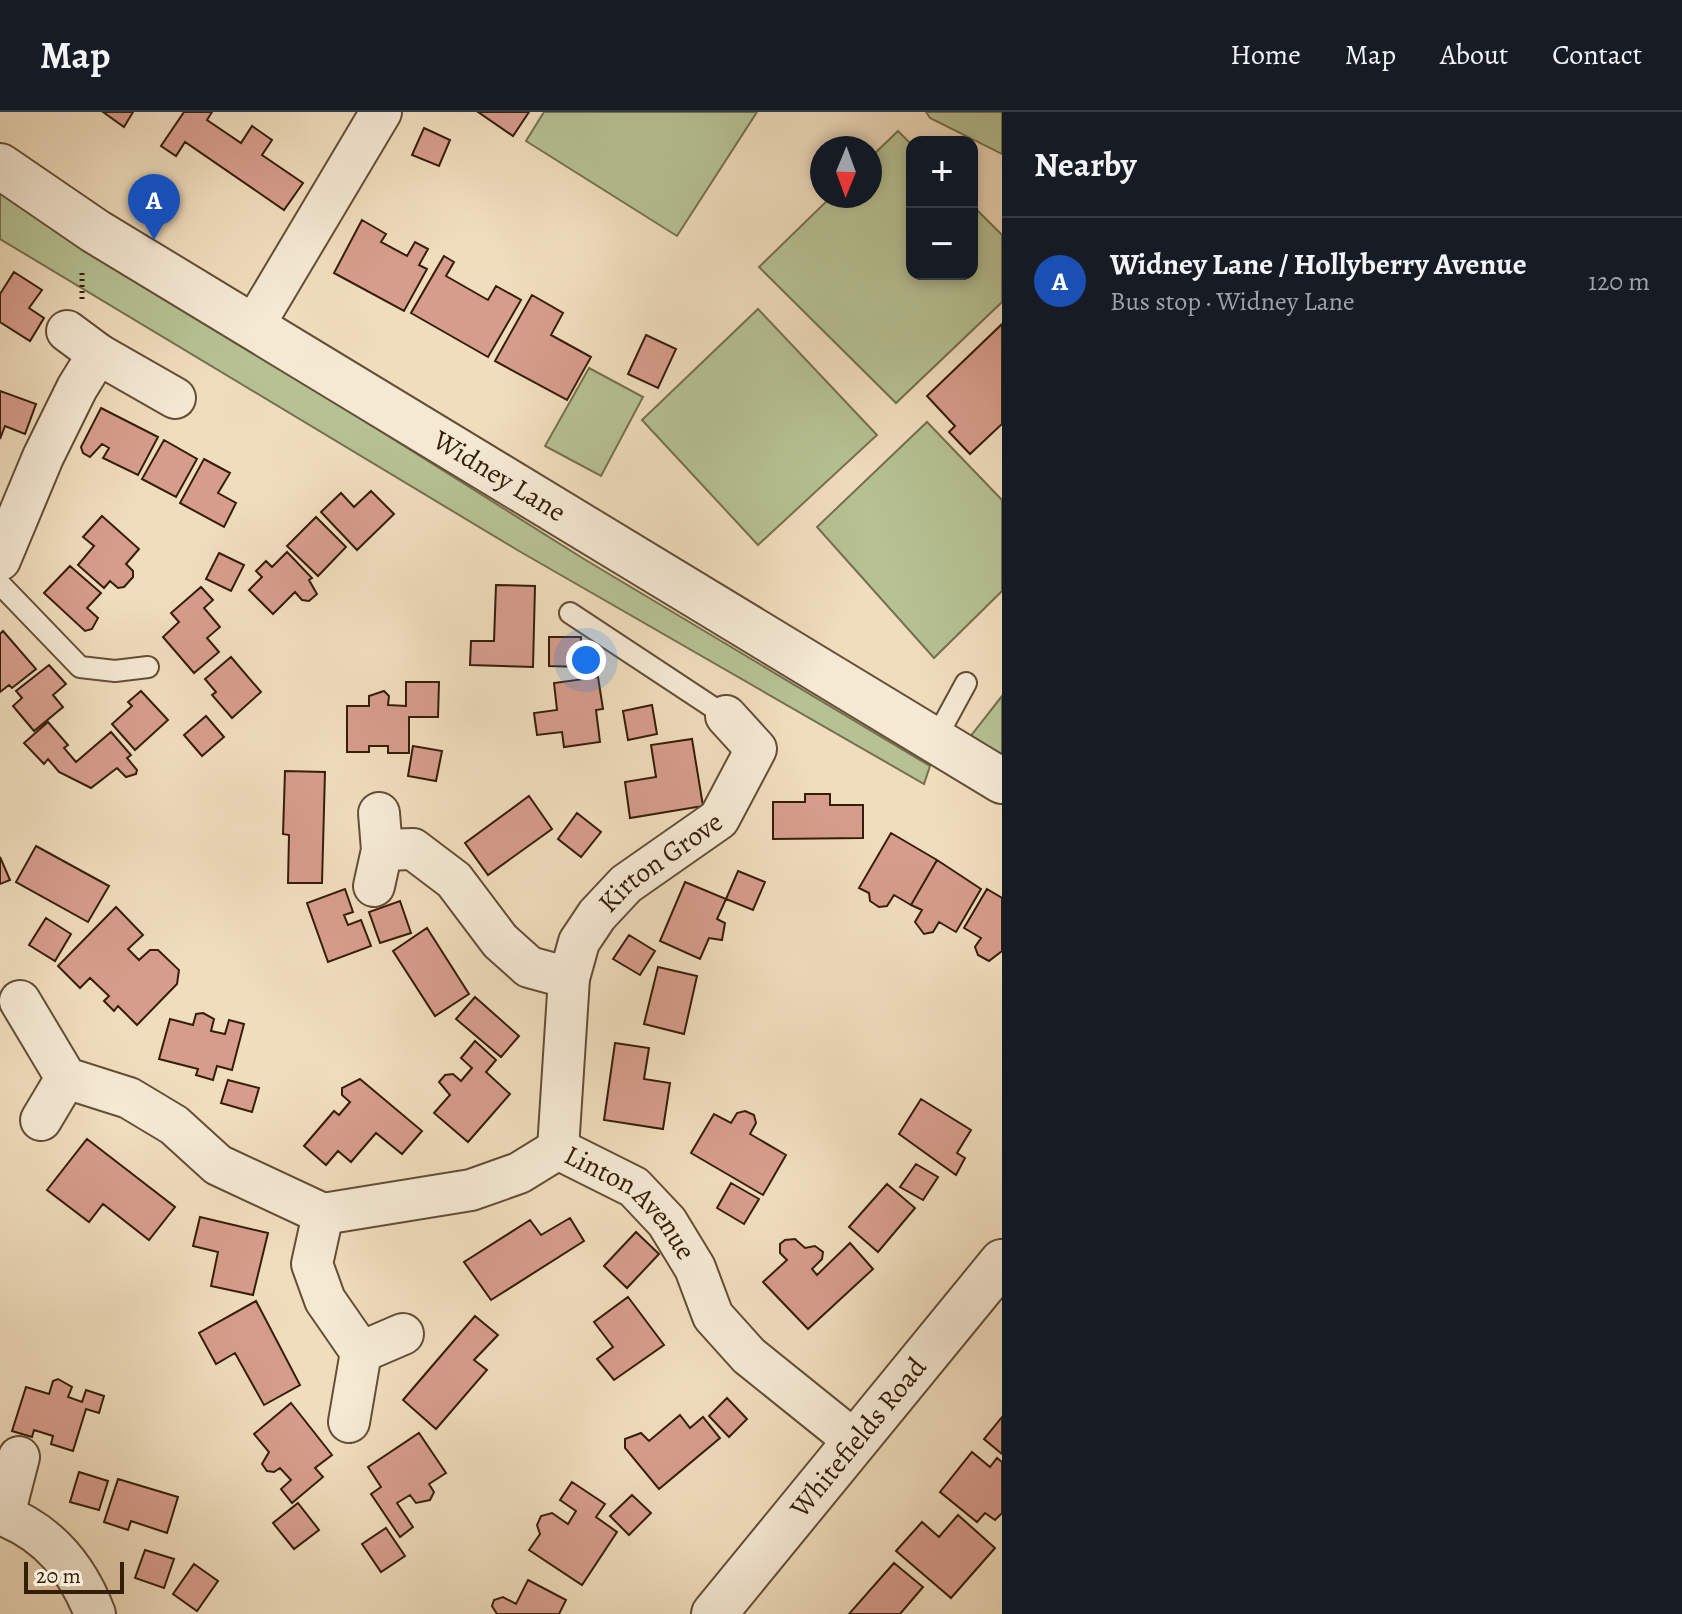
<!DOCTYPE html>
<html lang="en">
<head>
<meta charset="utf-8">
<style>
  :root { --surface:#171b24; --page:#20242c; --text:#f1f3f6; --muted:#9ea1a6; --line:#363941; --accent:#7c3aed }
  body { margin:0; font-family:Alegreya,serif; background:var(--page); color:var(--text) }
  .controls { position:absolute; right:24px; top:24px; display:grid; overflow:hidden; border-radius:16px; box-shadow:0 4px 12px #0003 }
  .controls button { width:72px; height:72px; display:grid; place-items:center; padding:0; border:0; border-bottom:2px solid var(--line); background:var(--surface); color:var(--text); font:40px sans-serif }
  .compass { position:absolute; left:810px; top:24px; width:72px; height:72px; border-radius:50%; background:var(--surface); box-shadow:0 4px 12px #0003; rotate:181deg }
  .scale { position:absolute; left:24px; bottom:20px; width:100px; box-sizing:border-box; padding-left:8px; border:4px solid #351e08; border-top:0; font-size:22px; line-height:28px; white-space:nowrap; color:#351e08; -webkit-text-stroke:6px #f5e9d4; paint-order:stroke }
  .you { position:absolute; left:586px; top:548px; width:28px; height:28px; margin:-20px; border:6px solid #fff; border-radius:50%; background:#1a73e8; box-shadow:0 0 0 12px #1a73e833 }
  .badge { display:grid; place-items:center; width:52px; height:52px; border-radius:50%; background:var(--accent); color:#fff; font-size:26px; font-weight:700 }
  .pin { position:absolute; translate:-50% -66px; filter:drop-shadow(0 2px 4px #0008) }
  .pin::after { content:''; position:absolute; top:42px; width:28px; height:24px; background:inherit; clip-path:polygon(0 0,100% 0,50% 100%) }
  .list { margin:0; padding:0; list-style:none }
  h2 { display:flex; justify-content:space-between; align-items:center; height:104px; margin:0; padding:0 32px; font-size:34px }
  h2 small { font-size:26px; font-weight:400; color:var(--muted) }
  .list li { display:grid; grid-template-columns:52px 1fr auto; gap:24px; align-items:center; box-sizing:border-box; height:128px; padding:0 32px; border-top:2px solid var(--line) }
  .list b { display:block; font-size:30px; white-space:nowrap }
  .list p { margin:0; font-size:26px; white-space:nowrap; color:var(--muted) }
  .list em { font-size:26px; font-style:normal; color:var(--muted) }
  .map { position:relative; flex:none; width:1002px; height:1502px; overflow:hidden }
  header { display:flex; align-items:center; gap:48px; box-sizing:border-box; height:112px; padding:0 40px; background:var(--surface); border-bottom:2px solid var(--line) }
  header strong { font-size:38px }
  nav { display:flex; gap:44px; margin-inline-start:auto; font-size:28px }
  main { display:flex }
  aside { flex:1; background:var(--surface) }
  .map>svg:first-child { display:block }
</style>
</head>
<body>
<header>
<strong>Map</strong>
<nav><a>Home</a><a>Map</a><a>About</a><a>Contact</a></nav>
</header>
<main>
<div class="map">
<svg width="1002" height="1502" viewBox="0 0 1002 1502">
  <rect width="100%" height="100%" fill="#f0ddbd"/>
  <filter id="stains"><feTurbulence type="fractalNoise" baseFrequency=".0025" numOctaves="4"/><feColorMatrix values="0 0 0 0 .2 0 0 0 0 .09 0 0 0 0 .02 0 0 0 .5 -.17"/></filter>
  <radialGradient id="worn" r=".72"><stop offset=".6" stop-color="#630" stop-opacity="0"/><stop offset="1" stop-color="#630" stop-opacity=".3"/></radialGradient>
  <!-- green -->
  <path fill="#b6c294" stroke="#76704e" stroke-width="2" d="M544,0h213l-80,124 -151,-95z
    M926,0h76v42l-72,-36z
    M898,19l14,14v129h60v-69l30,30v67l-106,101 -137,-136 73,-71h38v-38z
    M0,80l584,367 346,207 -6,18 -405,-233 -519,-312z
    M758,197l119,126 -119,110 -116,-125z
    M589,256l54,29 -42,79 -56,-30z
    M927,310l75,78v91l-68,67 -117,-131z
    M1002,584v59l-32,-18z"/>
  <!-- building -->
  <path fill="#d79d8c" stroke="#351e08" stroke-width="2" d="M103,0h30l-9,15z
    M184,0h28l-5,8 34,23 11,-17 20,14 -10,15 41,28 -19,27 -99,-68 -9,14 -15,-10z
    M478,0h51l-16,24z
    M424,16l26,12 -11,26 -27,-11z
    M362,108l24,14 -5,8 26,14 8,-14 13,7 -9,16 8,4 -23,42 -70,-38z
    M444,144l10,6 -8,14 42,24 8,-14 25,14 -33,57 -77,-44z
    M14,160l28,18 -13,18 15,10 -14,23 -30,-19v-28z
    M532,183l31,18 -12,22 40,22 -24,43 -72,-39z
    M1002,212v100l-32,30 -21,-22 6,-6 -28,-30z
    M646,223l30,14 -18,39 -30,-14z
    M0,279l36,13 -11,30 -20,-8 -5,13z
    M101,296l57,29 -20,38 -35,-17 6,-10 -7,-4 -12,13 -7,-4 -2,-6z
    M164,328l33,19 -21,38 -34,-18z
    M204,347l26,14 -12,20 18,10 -12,24 -44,-24z
    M371,379l23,23 -37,36 -36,-38 20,-19 13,14z
    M102,404l37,33 -13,15 7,7v6l-9,10 -6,1 -8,-7 -6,7 -26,-23 16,-19 -11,-9z
    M316,405l30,30 -28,29 -31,-30z
    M287,440l25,26 -3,2 8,14 -8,7 -7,-1 -7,-8 -22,22 -24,-24 13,-13 -6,-6 10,-10 6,6z
    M219,441l25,12 -13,26 -25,-12z
    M70,454l31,27 -14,15 11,10 -6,11 -7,2 -41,-38z
    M496,473l39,1 -2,81 -63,-2 1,-24h23z
    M201,475l12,13 -9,8 16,19 -13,11 12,14 -25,21 -31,-36 16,-15 -8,-9z
    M3,519l33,38 -24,19 -3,-3 -9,7v-58z
    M549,525h32l-1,30 -31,-1z
    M231,545l30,35 -29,26 -20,-23 4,-3 -11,-13z
    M49,553l17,19 -13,11 10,12 -29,24 -21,-25 9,-8 -6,-7z
    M598,565l5,32 -7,1 4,32 -36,5 -2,-15 -25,3 -3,-22 23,-3 -3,-27z
    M406,570h33l-1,35h-29v36h-21v-7h-19v6h-22v-46h22v-10l15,-5 5,5 -1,9 18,1z
    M141,579l27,29 -33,30 -23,-26 20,-18 -4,-4z
    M652,593l5,29 -29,6 -5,-29z
    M206,604l18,21 -22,19 -18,-21z
    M48,610l20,23 -4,3 12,14 35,-30 20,23 -4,3 10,12 -1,4 -10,3 -9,-9 -26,20 -32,-16 -11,-13 -4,5 -20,-21z
    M692,627l11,67 -73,12 -5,-36 31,-5 -5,-32z
    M413,634l29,5 -6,30 -28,-5z
    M285,659l40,1 -3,111h-34l1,-48 -6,-1z
    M805,682h25v11h33v33l-90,1v-37h32z
    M529,684l23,33 -64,46 -23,-32z
    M577,701l24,19 -20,25 -23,-18z
    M891,721l46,27 -26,45 -17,-10 -7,11 -8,1 -9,-6 -1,-8 -10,-5z
    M36,734l73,40 -21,36 -72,-40z
    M0,745l10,23 -10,4z
    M937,748l44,29 -25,43 -17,-10 -6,10 -9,2 -9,-12 7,-12 -11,-5z
    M738,759l27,11 -12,28 -27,-11z
    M685,770l41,17 -9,20 8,4 -3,17 -13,-2 -9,21 -40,-18z
    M345,777l8,23 -9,3 4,10 13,-5 10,26 -43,16 -21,-59z
    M987,777l15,9v53l-13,10 -11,-6 -3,-8 6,-9 -17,-10z
    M400,789l11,32 -31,10 -11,-31z
    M116,795l27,28 -15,14 11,11 11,-10h8l21,20 -2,14 -40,41 -19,-19 -4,5 -10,-10 5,-5 -19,-18 -10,10 -22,-22z
    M46,806l25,16 -16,27 -26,-16z
    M427,816l42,66 -34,22 -42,-65z
    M629,823l26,16 -15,24 -27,-16z
    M658,855l39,9 -13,58 -40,-10z
    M475,885l44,39 -18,21 -45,-38z
    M203,901l11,6 -3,12 14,3 4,-14 15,4 -12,46 -15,-4 -4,14 -17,-5 2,-6 -39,-10 11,-40 23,6 3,-11z
    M475,929l21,19 -10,12 24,22 -42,48 -34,-29 16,-18 -11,-13 6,-7 8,-1 8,7 11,-13 -11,-10z
    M615,931l34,5 -5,31 26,4 -7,46 -59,-9z
    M360,967l62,52 -20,23 -26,-21 -25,29 -13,-11 -12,14 -22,-19 30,-35 5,4 11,-13 -8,-7v-7z
    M228,968l31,8 -7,24 -31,-9z
    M921,987l50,31 -14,23 8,5 -9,17 -57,-41z
    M745,999l9,4 2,8 -6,11 36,21 -23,40 -72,-42 23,-39 17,9 6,-10z
    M87,1027l88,68 -26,33 -46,-36 -14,18 -42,-32z
    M916,1052l22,13 -15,23 -23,-13z
    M731,1071l28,16 -15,25 -27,-16z
    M887,1072l28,24 -37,44 -29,-25z
    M200,1105l68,16 -15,62 -42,-9 7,-34 -25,-6z
    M570,1106l14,23 -93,59 -27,-38 66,-42 11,15z
    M636,1120l23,22 -32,34 -23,-22z
    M795,1127l10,9 10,-2 8,6 -1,7 -10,10 5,6 33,-32 23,26 -65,60 -45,-47 24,-22 -7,-7v-9l5,-4z
    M628,1185l36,48 -50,35 -17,-21 16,-12 -19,-25z
    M256,1189l44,84 -36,20 -29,-52 -19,11 -17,-31z
    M475,1204l23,19 -24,25 13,10 -51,59 -33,-29z
    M58,1267l14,8 -4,10 14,5 4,-12 18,6 -5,17 -13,-4 -13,42 -22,-7 2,-8 -19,-6 -2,7 -20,-6 14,-44 23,7 4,-13z
    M727,1286l20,21 -18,18 -20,-21z
    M291,1291l41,52 -17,13 8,9 -31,26 -11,-14 10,-9 -11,-12 -6,4 -7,-1 -5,-7 7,-12 -15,-18z
    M680,1303l10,13 13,-11 17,21 -61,51 -34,-41v-9l16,-6 8,8z
    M1002,1305v37l-18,-15z
    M419,1321l27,40 -17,11 5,8 -4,8 -14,3 -6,-8 -13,8 16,24 -13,10 -29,-43 10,-7 -13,-20z
    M972,1340l18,15 7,-9 5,4v51l-7,7 -10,-7 -8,9 -37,-30z
    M79,1360l29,9 -9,29 -29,-8z
    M118,1367l60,18 -11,36 -36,-12 -3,9 -24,-8z
    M572,1370l33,22 -9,13 21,15 -35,53 -53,-35 11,-16 -3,-9 4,-9 11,-3 16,11 8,-13 -16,-11z
    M632,1383l19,18 -22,22 -19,-19z
    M298,1391l21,27 -25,19 -21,-26z
    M958,1403l37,33 -44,50 -55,-47 26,-29 17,15z
    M386,1416l19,28 -24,16 -19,-28z
    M145,1438l29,9 -10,29 -29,-10z
    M894,1451l29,24 -23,27h-51z
    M194,1452l24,17 -21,30 -24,-17z
    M528,1468l38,20 -7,14h-62l-5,-8 2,-6 9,-3 13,7z"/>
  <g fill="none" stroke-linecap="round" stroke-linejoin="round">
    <!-- service casing -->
    <g stroke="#644e35" stroke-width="24">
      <path id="service" d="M0,472l80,83 35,4 33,-4
        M570,501l156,103
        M935,628l31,-57"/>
    </g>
    <!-- minor casing -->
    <g stroke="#644e35" stroke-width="44">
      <g id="minor">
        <path d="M253,215l128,-215"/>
        <path d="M67,219l31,23"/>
        <path d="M0,448l43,-103 34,-69 21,-34 77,44"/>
        <path d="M382,738l31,-1 41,31 46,61 29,26 40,11"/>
        <path d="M374,774l8,-36 -3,-37"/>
        <path id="s1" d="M20,889l46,77 63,20 45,27 44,40 105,49 148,-24 48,-17 39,-24 76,38 33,35 28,46 18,48 36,40 107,86"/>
        <path d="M41,1008l25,-42"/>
        <path id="s2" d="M558,1037l11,-171 10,-36 18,-27 29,-31 93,-65 37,-70 -30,-33"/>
        <path d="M323,1102l-11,50 13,36 36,52 -12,70"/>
        <path d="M361,1240l42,-18"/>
        <path d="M0,1402c48,18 77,53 95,100"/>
        <path d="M4,1403l15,-58"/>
      </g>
    </g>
    <!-- tertiary casing -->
    <g stroke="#644e35" stroke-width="48">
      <g id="tertiary">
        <path id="s3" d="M0,54l95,65 907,550"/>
        <path id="s4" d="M714,1502l288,-352"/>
      </g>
    </g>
    <!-- path -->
    <path stroke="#351e08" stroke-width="5" stroke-dasharray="2 4" stroke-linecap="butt" d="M82,187v-30"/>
    <!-- service -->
    <use href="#service" stroke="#f5e9d4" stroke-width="20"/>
    <!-- minor -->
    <use href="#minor" stroke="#f5e9d4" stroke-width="40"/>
    <!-- tertiary -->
    <use href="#tertiary" stroke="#f5e9d4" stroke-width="44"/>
  </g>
  <g text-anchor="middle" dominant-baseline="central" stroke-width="6" stroke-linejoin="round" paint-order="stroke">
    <!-- street labels -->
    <g font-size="28" fill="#351e08" stroke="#f5e9d4">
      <text stroke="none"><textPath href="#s3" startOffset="588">Widney Lane</textPath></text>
      <text stroke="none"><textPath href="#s2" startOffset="324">Kirton Grove</textPath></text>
      <text stroke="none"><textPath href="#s1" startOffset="722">Linton Avenue</textPath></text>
      <text stroke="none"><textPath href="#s4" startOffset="228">Whitefields Road</textPath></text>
    </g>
  </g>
  <rect width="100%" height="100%" filter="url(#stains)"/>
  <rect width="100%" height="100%" fill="url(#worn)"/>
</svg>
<div class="controls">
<button>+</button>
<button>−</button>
</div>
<svg class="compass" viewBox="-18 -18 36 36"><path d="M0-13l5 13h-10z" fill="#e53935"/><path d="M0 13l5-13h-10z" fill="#9ea1a6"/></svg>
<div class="scale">20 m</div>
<div class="you"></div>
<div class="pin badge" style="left:154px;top:128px;background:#1a4fb4">A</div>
</div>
<aside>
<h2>Nearby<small></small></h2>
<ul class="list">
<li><span class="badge" style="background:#1a4fb4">A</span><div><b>Widney Lane / Hollyberry Avenue</b><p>Bus stop · Widney Lane</p></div><em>120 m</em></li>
</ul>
</aside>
</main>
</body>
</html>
